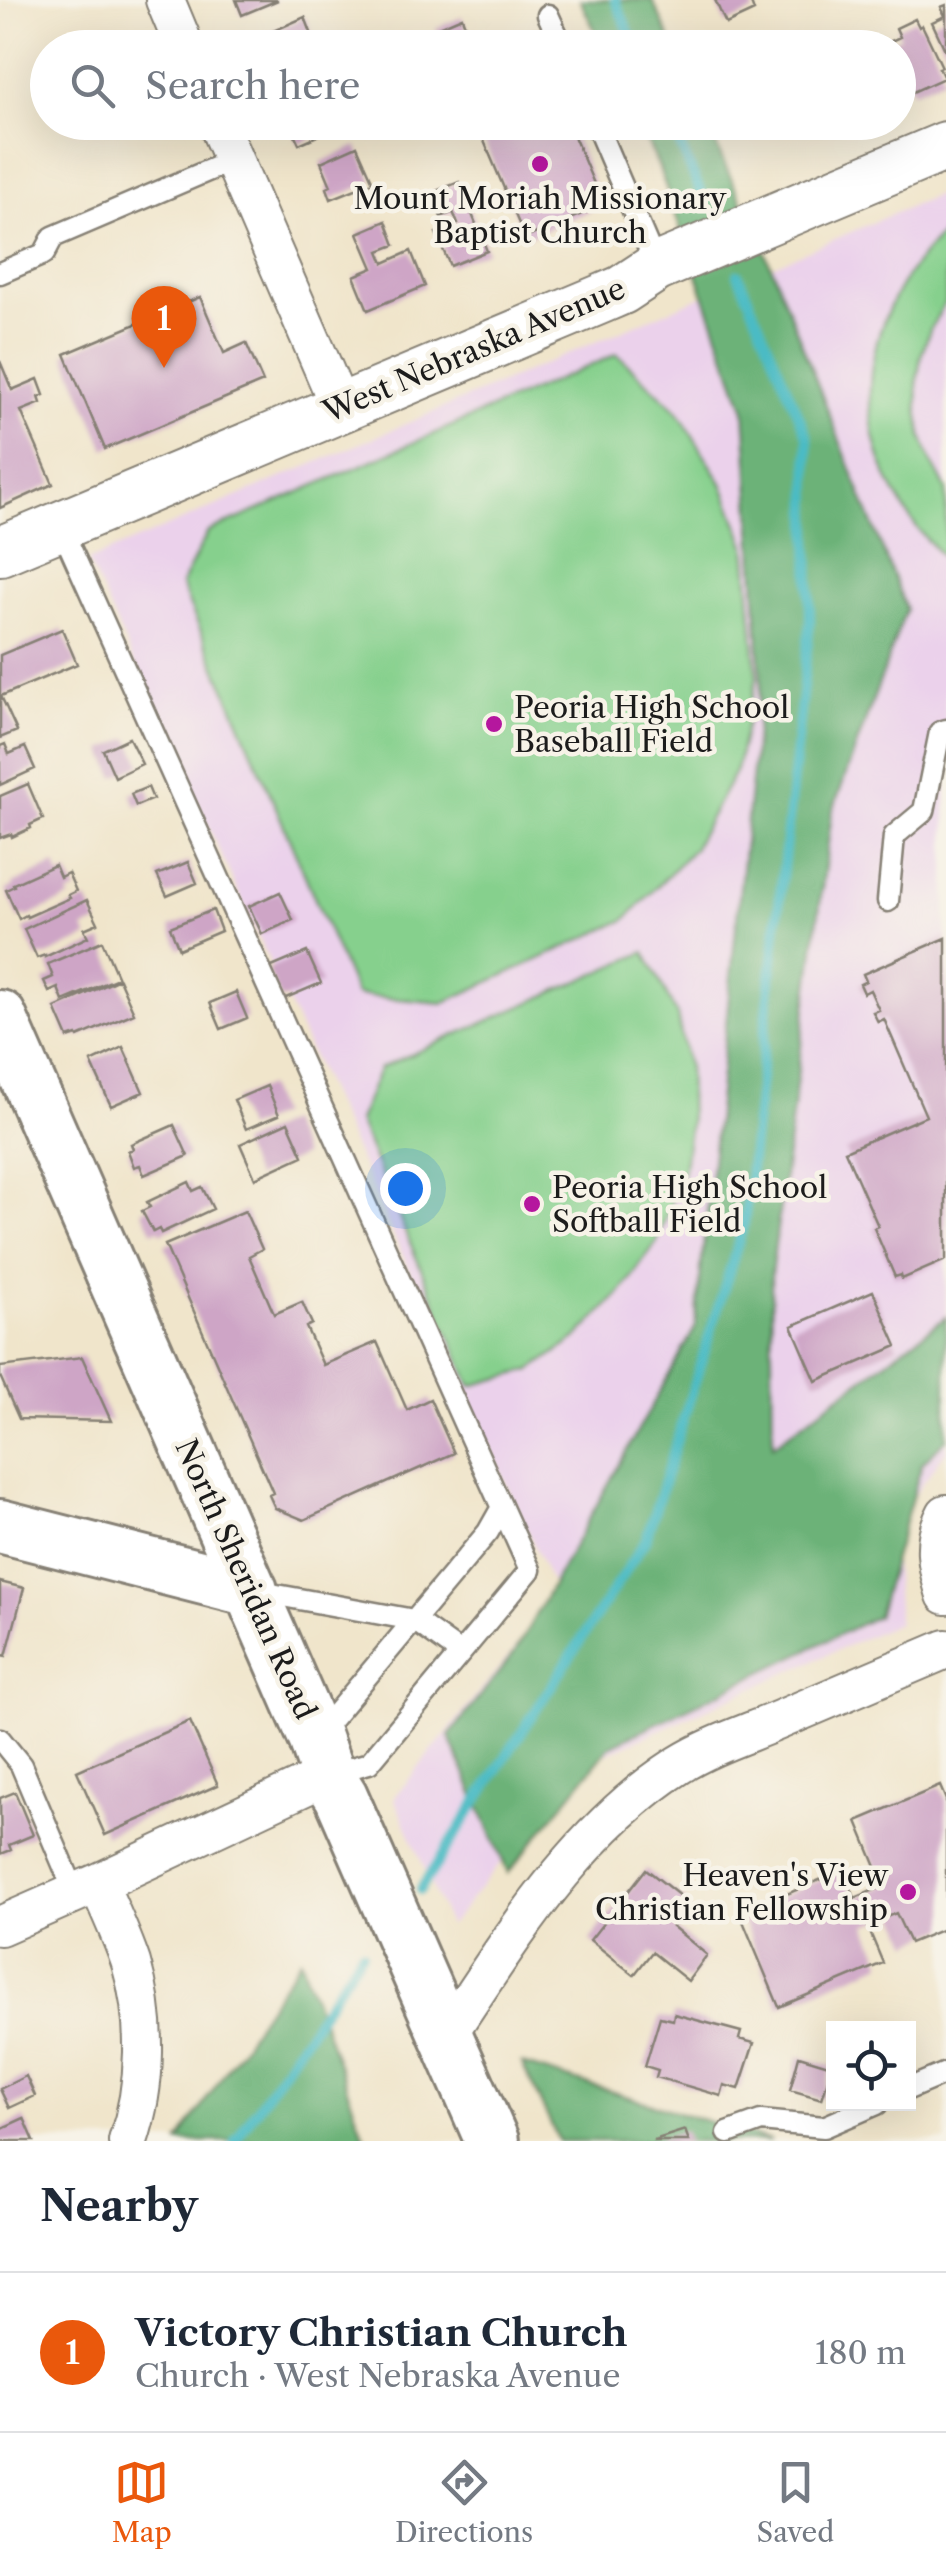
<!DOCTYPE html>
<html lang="en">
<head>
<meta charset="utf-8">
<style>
  :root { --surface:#fff; --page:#f6f6f7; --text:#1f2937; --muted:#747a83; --line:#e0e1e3; --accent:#ea580c }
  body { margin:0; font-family:"Libre Caslon Text",serif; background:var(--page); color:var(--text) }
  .controls { position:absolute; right:30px; bottom:30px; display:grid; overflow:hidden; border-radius:0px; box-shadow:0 10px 40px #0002 }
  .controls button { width:90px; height:90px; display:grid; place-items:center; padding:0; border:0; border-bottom:2px solid var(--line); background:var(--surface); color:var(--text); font:50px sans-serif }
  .you { position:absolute; left:405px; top:1188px; width:35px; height:35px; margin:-25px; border:8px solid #fff; border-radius:50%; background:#1a73e8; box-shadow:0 0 0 15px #1a73e833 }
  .badge { display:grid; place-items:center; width:65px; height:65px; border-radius:50%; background:var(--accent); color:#fff; font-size:32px; font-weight:700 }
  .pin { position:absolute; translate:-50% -82px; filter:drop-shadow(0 2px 5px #0008) }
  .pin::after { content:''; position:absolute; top:52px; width:35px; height:30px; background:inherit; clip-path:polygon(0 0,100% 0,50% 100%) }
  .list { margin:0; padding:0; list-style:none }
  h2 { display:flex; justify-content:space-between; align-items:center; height:130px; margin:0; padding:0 40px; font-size:42px }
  h2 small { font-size:32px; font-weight:400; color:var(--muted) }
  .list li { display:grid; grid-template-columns:65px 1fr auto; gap:30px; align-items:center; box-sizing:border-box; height:160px; padding:0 40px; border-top:2px solid var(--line) }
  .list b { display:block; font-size:38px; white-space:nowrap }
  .list p { margin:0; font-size:32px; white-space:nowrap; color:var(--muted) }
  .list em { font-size:32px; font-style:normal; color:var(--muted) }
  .icon { flex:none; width:55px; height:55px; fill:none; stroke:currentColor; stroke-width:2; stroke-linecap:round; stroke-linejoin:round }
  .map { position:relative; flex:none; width:946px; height:2141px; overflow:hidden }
  .search { position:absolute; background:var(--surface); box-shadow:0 10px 40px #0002; left:30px; right:30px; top:30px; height:110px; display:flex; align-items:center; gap:25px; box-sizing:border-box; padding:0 35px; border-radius:55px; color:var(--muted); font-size:38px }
  .sheet { height:290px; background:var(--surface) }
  nav { display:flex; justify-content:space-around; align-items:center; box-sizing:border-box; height:140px; border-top:2px solid var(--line); background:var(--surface); font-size:28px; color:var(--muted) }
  nav a { display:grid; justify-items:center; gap:5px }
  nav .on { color:var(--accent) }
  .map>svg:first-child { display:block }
</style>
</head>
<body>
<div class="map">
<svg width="946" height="2141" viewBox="0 0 946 2141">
  <rect width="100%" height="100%" fill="#f7f3e8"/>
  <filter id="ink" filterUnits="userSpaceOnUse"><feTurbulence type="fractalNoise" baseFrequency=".01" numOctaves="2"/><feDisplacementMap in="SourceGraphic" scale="20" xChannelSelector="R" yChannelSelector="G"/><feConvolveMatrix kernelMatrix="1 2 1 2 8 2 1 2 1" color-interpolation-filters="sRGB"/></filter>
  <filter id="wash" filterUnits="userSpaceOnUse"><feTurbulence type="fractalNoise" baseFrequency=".0048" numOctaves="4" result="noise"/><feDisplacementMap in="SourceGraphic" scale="40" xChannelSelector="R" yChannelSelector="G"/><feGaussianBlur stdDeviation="2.25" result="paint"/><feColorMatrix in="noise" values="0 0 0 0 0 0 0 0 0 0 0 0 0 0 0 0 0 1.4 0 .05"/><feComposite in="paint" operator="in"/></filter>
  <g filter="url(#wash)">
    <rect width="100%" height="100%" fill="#f0e5cb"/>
    <!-- built -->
    <path fill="#ebd1eb" d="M946,191v1260l-54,76 6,96 -317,142 -132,161 -55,-128 163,-202 -469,-1035z"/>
    <!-- green -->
    <path fill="#86d08d" stroke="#517654" stroke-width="2.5" d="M946,230v71l-16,29 -9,26 -4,26 1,27 4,27 9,25 15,28v71c-101,-98 -102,-232 0,-330z
      M617,354l60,56 45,73 24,62 11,133 -21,92 -43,79 -68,71 -182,83 -87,-8 -175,-410 27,-53z
      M645,952l32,63 11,53 2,53 -6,46 -27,75 -36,50 -45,47 -45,31 -60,16 -113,-265 22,-53z"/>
    <!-- forest -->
    <path fill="#6cb278" stroke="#44674a" stroke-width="2.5" d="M580,0h72l22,47h-71z
      M638,123h68l66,145 134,341 -74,204 -61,462 2,170 173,-128v122l-24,25 -45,152 -267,130 -102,127 -59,-137 67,-86 179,-322 66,-645 -16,-273 -87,-245z
      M300,1959l66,182h-187z
      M522,2064l249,77h-212z"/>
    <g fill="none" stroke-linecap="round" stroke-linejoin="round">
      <!-- stream -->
      <path stroke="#4cbbc4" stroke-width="10" d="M615,0l21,48
        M670,122l35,80
        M420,1890l226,-351 98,-315 66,-603 -2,-184 -70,-163
        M235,2141l127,-189"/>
    </g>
    <g id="blocks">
      <!-- building -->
      <path fill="#cea5c6" d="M236,0h42l-36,15z
        M715,0h35l4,11 -28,13z
        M946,5v47l-14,-30 13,-6 -4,-9z
        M305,17l12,31h-59l-3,-9z
        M462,17l10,27 -7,4h-21l-8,-20z
        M915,19l4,8 3,-2 20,42 -3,1 5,10 -31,14 -15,-25v-19h-9l-2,-5 13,-6 -4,-9z
        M357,35l6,13h-33z
        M289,122h41l3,7 -34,15z
        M476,122h92l35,83 -78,33z
        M357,146l16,36 -42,17 -4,-11 4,-2 -10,-24z
        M459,182l28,69 -37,15 -14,-33 22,-9 -5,-12 -12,5 -10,-24z
        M386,221l9,24 -16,6 5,12 27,-12 14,35 -57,24 -14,-34 19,-8 -15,-35z
        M200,297l24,56 22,-10 17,39 -158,67 -40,-95z
        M0,361l12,29 26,-11 6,16 -5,2 2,6 -20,8 32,73 -53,24z
        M62,629l15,35 -76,32 16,35 -17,7v-83z
        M129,738l13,26 -27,13 -12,-27z
        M5,744l4,10 16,-7 10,22 -35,16v-39z
        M28,784l15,35 -13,6 1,3 -19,9 -1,-3 -11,4v-42z
        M148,787l5,12 -17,7 -5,-12z
        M188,862l9,21 -30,13 -10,-21z
        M55,865l5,12 8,-4 8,18 -8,4 2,3 -43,19 -1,-2 -7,4 -13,-29 8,-4 -1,-2z
        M280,892l13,28 -31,14 -13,-28z
        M87,900l11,23 -14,6 4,8 -43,20v-2l-8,3 -13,-29z
        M213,910l8,21 -42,18 -9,-22z
        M946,938v322l-44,19 -1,-4 -6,2 -21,-49 4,-2 -33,-75 81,-35 -42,-97 -6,3 -5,-10 6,-2 -9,-20 -6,3 -4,-9 6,-3 -3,-7z
        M102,941l16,37 -55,23 -5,-13 -9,4 -5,-11 9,-4 -5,-13z
        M307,952l14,31 -40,17 -14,-31z
        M119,979l15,34 -56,24 -1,-2 -9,3 -13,-30z
        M236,992l11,26 -26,11 -11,-26z
        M123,1047l20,45 -32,14 -20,-44z
        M267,1086l12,29 -33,14 -12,-29z
        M288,1122l15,34 -48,22 -15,-34z
        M174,1125l14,31 -44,19 -4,-10 -6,2 -6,-16 5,-2 -2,-5z
        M189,1182l4,9 9,-4 11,22 -52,24 -2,-4 -6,3 -11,-21 8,-4 -3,-5z
        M245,1211l17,38 -13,7 25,58 28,-12 10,22 -6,3 17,38 54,-23 30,68 23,-11 24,54 -150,67 -29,-12 -6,-13 4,-2 -108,-248z
        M873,1291l24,55 -81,35 -24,-55z
        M82,1357l29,64 -92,-2 -19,-43v-9z
        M0,1582l24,6 -18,68 -6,-2z
        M190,1721l28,64 -113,50 -28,-64z
        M940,1786l6,14v128l-36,15 -14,-30 -29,12 16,38 -104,44 -39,-93 103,-44 12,28 29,-12 -27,-65z
        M15,1792l18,43 -24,10 2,5 -10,4 -1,-56z
        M646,1869l44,35 -18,22 35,29 -19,26 -36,-29 -18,23 -44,-35z
        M674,2014l67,18 -2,7 15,4 -15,46 -15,-4 -3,11 -65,-19 2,-7 -13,-4 15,-49 13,3z
        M799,2056l33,10 -10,33 -32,-9z
        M26,2076l9,20 -26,12 -9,-19z
        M24,2118l10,23h-34v-12z
        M685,2130l4,11h-35v-1z"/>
    </g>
  </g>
  <g filter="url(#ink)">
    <use href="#blocks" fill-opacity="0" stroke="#868074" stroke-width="2.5"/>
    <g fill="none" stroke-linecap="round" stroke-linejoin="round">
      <!-- service casing -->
      <g stroke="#868074" stroke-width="25">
        <path id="service" d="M548,15l15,33
          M595,122l62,145
          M0,273l44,-19 9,-17 180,-77
          M60,525l470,1045 -161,193 -39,11
          M888,901l6,-65 30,-25 16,-79 6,-2
          M255,1591l159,29 46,33
          M317,1736l171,-204 13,-23
          M0,1739l21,26 54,128
          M908,2089l38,-16
          M728,2133l33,-12 63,6 53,-23"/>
      </g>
      <!-- minor casing -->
      <g stroke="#868074" stroke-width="42">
        <path id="minor" d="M165,0l20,48
          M217,122l123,285
          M946,1514c-15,28 -9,52 0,81
          M98,1883c11,26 24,53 33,80 17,57 16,122 -3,178
          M0,1926l98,-43 230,-108
          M446,2036c66,-98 131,-206 233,-271 30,-19 65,-30 98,-44 56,-24 113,-48 169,-72"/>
      </g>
      <!-- tertiary casing -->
      <g stroke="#868074" stroke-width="52">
        <path id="tertiary" d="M0,551l601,-252 21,-9 35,-23 289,-121"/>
      </g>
      <!-- secondary casing -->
      <g stroke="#868074" stroke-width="58">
        <path id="secondary" d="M0,1017l315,721 13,37 13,21 151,345
          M0,1526l251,64"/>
      </g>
      <!-- service -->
      <use href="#service" stroke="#fff" stroke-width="20"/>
      <!-- minor -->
      <use href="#minor" stroke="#fff" stroke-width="38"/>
      <!-- tertiary -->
      <use href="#tertiary" stroke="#fff" stroke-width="48"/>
      <!-- secondary -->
      <use href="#secondary" stroke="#fff" stroke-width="52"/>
    </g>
  </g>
  <!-- markers -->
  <g fill="#b5179e" stroke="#f7f3e8" stroke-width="4">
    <circle cx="540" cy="164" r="10"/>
    <circle cx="494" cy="724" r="10"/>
    <circle cx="532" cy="1204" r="10"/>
    <circle cx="908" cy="1892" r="10"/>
  </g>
  <g text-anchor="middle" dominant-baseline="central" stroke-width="9" stroke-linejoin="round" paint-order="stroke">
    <!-- poi labels -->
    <g font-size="30" fill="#1c1c1c" stroke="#f7f3e8" text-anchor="start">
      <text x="540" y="198" text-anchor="middle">Mount Moriah Missionary<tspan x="540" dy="34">Baptist Church</tspan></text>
      <text x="514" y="707">Peoria High School<tspan x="514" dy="34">Baseball Field</tspan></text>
      <text x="552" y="1187">Peoria High School<tspan x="552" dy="34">Softball Field</tspan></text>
      <text x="888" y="1875" text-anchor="end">Heaven's View<tspan x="888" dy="34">Christian Fellowship</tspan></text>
    </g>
    <!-- street labels -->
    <g font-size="30" fill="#1c1c1c" stroke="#f7f3e8">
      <text transform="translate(474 350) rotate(-23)">West Nebraska Avenue</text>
      <text transform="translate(246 1579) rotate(66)">North Sheridan Road</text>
    </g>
  </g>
</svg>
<div class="controls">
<button><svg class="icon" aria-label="locate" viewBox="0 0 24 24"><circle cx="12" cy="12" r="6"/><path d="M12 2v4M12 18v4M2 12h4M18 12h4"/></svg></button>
</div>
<div class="you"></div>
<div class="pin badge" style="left:164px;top:368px">1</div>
<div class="search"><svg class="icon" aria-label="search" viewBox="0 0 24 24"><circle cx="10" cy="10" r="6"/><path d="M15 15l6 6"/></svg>Search here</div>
</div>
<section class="sheet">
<h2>Nearby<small></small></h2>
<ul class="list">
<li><span class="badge">1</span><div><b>Victory Christian Church</b><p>Church · West Nebraska Avenue</p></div><em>180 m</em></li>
</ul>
</section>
<nav>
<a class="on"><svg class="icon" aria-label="map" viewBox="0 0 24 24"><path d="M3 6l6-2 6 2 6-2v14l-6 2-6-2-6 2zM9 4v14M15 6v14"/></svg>Map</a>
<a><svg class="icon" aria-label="directions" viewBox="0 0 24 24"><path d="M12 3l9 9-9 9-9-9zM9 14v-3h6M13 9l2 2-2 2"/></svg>Directions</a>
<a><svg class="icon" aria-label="saved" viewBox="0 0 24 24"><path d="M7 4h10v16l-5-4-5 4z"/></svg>Saved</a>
</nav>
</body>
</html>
